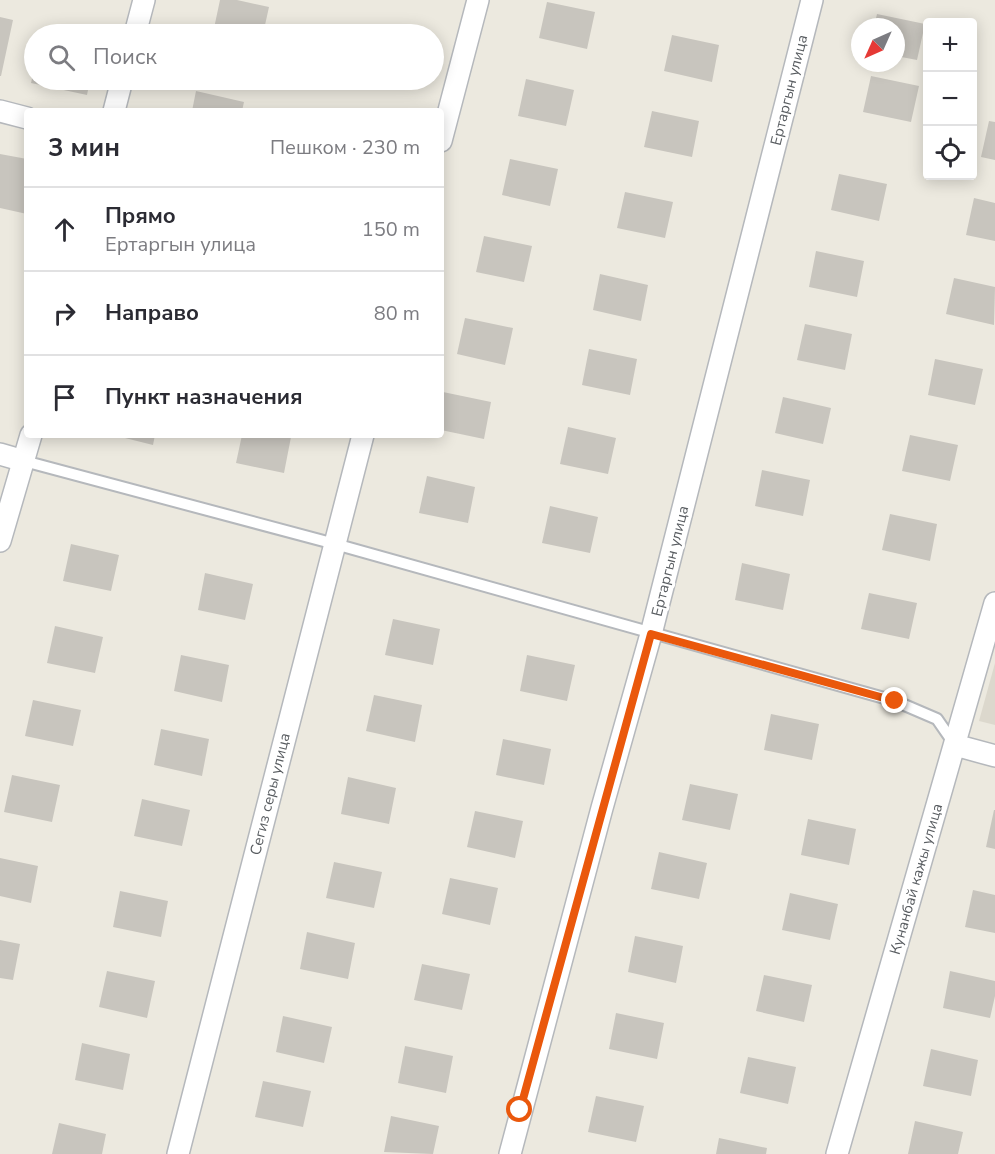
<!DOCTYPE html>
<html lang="ru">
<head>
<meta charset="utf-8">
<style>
  :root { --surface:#fff; --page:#f2f2f3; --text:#2b2b33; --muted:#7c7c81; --line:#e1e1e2 }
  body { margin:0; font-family:"Nunito Sans",sans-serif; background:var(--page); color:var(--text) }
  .controls { position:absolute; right:18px; top:18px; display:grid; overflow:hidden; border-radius:6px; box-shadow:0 3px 15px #0003 }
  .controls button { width:54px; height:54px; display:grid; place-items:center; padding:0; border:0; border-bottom:2px solid var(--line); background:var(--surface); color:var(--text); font:30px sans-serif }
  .compass { position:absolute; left:851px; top:18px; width:54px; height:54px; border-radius:50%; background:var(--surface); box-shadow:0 3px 15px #0003; rotate:225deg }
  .stop { position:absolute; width:18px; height:18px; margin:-14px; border:4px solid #ea580c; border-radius:50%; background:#fff }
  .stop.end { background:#ea580c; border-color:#fff; box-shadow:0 2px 6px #0008 }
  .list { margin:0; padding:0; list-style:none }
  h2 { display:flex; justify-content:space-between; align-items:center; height:78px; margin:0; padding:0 24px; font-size:26px }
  h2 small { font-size:20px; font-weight:400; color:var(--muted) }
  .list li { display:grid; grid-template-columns:39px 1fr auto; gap:18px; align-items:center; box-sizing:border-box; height:84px; padding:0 24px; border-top:2px solid var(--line) }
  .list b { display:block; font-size:22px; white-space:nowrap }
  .list p { margin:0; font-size:20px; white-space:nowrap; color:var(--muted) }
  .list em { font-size:20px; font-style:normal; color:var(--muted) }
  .icon { flex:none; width:33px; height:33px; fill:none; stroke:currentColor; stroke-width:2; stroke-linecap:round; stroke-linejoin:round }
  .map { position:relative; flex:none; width:995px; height:1154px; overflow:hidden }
  .search { position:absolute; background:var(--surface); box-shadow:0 3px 15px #0003; left:24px; top:24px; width:420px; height:66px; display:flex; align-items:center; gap:15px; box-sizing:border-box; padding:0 21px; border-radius:33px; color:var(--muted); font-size:22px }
  .panel { position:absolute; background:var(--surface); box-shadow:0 3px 15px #0003; left:24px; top:108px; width:420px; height:330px; border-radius:6px }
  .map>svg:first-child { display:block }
</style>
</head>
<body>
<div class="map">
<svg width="995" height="1154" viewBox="0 0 995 1154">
  <rect width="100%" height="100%" fill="#ece9df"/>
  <!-- education -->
  <path fill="#dcd8cd" d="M995,663v62l-16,-4z"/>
  <!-- building -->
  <path fill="#c8c5be" d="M220,0h17l32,7 -6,27h-42l-8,-1z
    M547,2l48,10 -8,37 -48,-11z
    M877,14l48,10 -8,36 -21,-4v-29h-22z
    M0,17l13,3 -12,56h-1z
    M672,35l47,10 -7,37 -48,-11z
    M34,70v10h56l-3,15 -56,-12z
    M871,76l48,10 -8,36 -48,-10z
    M526,79l48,11 -8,36 -48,-10z
    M196,91l48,11 -2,9h-50z
    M652,111l47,10 -7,36 -48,-10z
    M989,121l6,1v38l-14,-3z
    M0,154l27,5v55l-27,-6z
    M510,159l48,10 -8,37 -48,-11z
    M839,174l48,10 -8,37 -48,-11z
    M625,192l48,10 -8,36 -48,-10z
    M974,198l21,5v38l-29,-6z
    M484,236l48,10 -8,36 -48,-10z
    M816,251l48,10 -7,36 -48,-10z
    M600,274l48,11 -7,36 -48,-11z
    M954,278l41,9 -1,38 -48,-11z
    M465,318l48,10 -8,37 -48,-11z
    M805,324l47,10 -7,36 -48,-10z
    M589,349l48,10 -7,36 -48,-10z
    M935,359l48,10 -8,36 -47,-10z
    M443,392l48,10 -7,37 -43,-9v-26z
    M783,397l48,11 -8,36 -48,-11z
    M568,427l48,11 -8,36 -48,-10z
    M113,435h42l-2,10z
    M242,435l49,2 -7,36 -48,-10z
    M910,435l48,10 -8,36 -48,-10z
    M762,470l48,10 -7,36 -48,-10z
    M427,476l48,11 -7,36 -49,-10z
    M550,506l48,11 -8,36 -48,-10z
    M890,514l47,10 -7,37 -48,-11z
    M71,544l48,11 -8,36 -48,-10z
    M742,563l48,11 -7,36 -48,-10z
    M205,573l48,11 -8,36 -47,-10z
    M869,593l48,10 -8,36 -48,-10z
    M393,619l47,10 -7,36 -48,-10z
    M55,626l48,11 -8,36 -48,-10z
    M181,655l48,10 -7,37 -48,-11z
    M527,655l48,10 -8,36 -47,-10z
    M374,695l48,10 -7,37 -49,-11z
    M33,700l48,10 -8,36 -48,-10z
    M771,714l48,10 -7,36 -48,-10z
    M161,729l48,10 -7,37 -48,-11z
    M503,739l48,10 -7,36 -48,-10z
    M12,775l48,10 -8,37 -48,-10z
    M348,777l48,11 -7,36 -48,-10z
    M690,784l48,10 -8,36 -48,-10z
    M142,799l48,11 -8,36 -48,-10z
    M994,810h1v39l-9,-2z
    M475,811l48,10 -8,37 -48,-11z
    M808,819l48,10 -7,36 -48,-10z
    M659,852l48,11 -8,36 -48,-10z
    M0,858l38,8 -7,37 -31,-7z
    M334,862l48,10 -8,36 -48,-10z
    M450,878l48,10 -8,37 -48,-11z
    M973,890l22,5v38l-30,-6z
    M120,891l48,10 -7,36 -48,-10z
    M790,893l48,11 -8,36 -48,-10z
    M307,932l48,11 -7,36 -48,-10z
    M635,936l48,10 -7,37 -48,-11z
    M0,940l20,4 -7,36 -13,-2z
    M422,964l48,10 -8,36 -48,-10z
    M107,971l48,10 -8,37 -48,-11z
    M950,971l45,10v15l-5,22 -47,-10z
    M764,975l48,10 -8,37 -48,-11z
    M616,1013l48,10 -7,36 -48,-10z
    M283,1016l49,11 -8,36 -48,-11z
    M82,1043l48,11 -7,36 -48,-10z
    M405,1046l48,10 -7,37 -48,-10z
    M931,1049l47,11 -7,36 -48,-10z
    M748,1057l48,10 -8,37 -48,-11z
    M263,1081l48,10 -8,36 -48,-10z
    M596,1096l48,10 -8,36 -48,-10z
    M391,1116l48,10 -6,28 -49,-2z
    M915,1121l48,11 -5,22h-50z
    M59,1123l47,11 -4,20h-50z
    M719,1138l48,10 -1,6h-50z"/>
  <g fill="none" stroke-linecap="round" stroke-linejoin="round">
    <!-- lane casing -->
    <g stroke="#b5b8bc" stroke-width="14">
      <path id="lane" d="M24,461l311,83 560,157 42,18 18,26"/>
    </g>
    <!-- street casing -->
    <g stroke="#b5b8bc" stroke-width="24">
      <path id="street" d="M135,34l9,-34
        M0,111l27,7
        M114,111l8,-31
        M441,141l37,-141
        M0,454l24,7
        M0,541l31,-106
        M955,745l40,11
        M178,1154l185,-719
        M510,1154l92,-346 49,-174 161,-634
        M837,1154l158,-551"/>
    </g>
    <!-- lane -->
    <use href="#lane" stroke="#fff" stroke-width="10"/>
    <!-- street -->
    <use href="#street" stroke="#fff" stroke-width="21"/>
  </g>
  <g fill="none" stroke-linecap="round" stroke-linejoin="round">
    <!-- route -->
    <path stroke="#ea580c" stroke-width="8" d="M520,1110l131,-476 244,67"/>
  </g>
  <g text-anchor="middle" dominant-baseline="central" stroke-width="6" stroke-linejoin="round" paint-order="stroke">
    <!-- street labels -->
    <g font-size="15" fill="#585c60" stroke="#fff">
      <text transform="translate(789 90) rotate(-76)">Ертаргын улица</text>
      <text transform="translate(670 561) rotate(-76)">Ертаргын улица</text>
      <text transform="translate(270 794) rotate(-76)">Сегиз серы улица</text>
      <text transform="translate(916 879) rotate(-74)">Кунанбай кажы улица</text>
    </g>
  </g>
</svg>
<div class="controls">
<button>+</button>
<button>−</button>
<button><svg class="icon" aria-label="locate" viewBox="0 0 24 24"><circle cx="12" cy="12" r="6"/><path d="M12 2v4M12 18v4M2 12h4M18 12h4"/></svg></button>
</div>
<svg class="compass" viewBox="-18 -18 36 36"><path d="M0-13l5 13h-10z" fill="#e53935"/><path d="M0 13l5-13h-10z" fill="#7c7c81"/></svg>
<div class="stop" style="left:520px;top:1110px"></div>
<div class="stop end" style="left:895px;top:701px"></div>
<div class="search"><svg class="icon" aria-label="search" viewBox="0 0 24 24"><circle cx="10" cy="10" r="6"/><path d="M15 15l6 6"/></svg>Поиск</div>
<section class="panel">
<h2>3 мин<small>Пешком · 230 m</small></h2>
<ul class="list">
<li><svg class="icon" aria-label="ahead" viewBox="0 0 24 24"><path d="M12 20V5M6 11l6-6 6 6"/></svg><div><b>Прямо</b><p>Ертаргын улица</p></div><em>150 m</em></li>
<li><svg class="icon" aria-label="right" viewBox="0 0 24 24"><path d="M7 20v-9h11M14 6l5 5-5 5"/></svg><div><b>Направо</b></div><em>80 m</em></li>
<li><svg class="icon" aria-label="arrive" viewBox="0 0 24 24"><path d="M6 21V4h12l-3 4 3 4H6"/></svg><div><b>Пункт назначения</b></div></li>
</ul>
</section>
</div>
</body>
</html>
